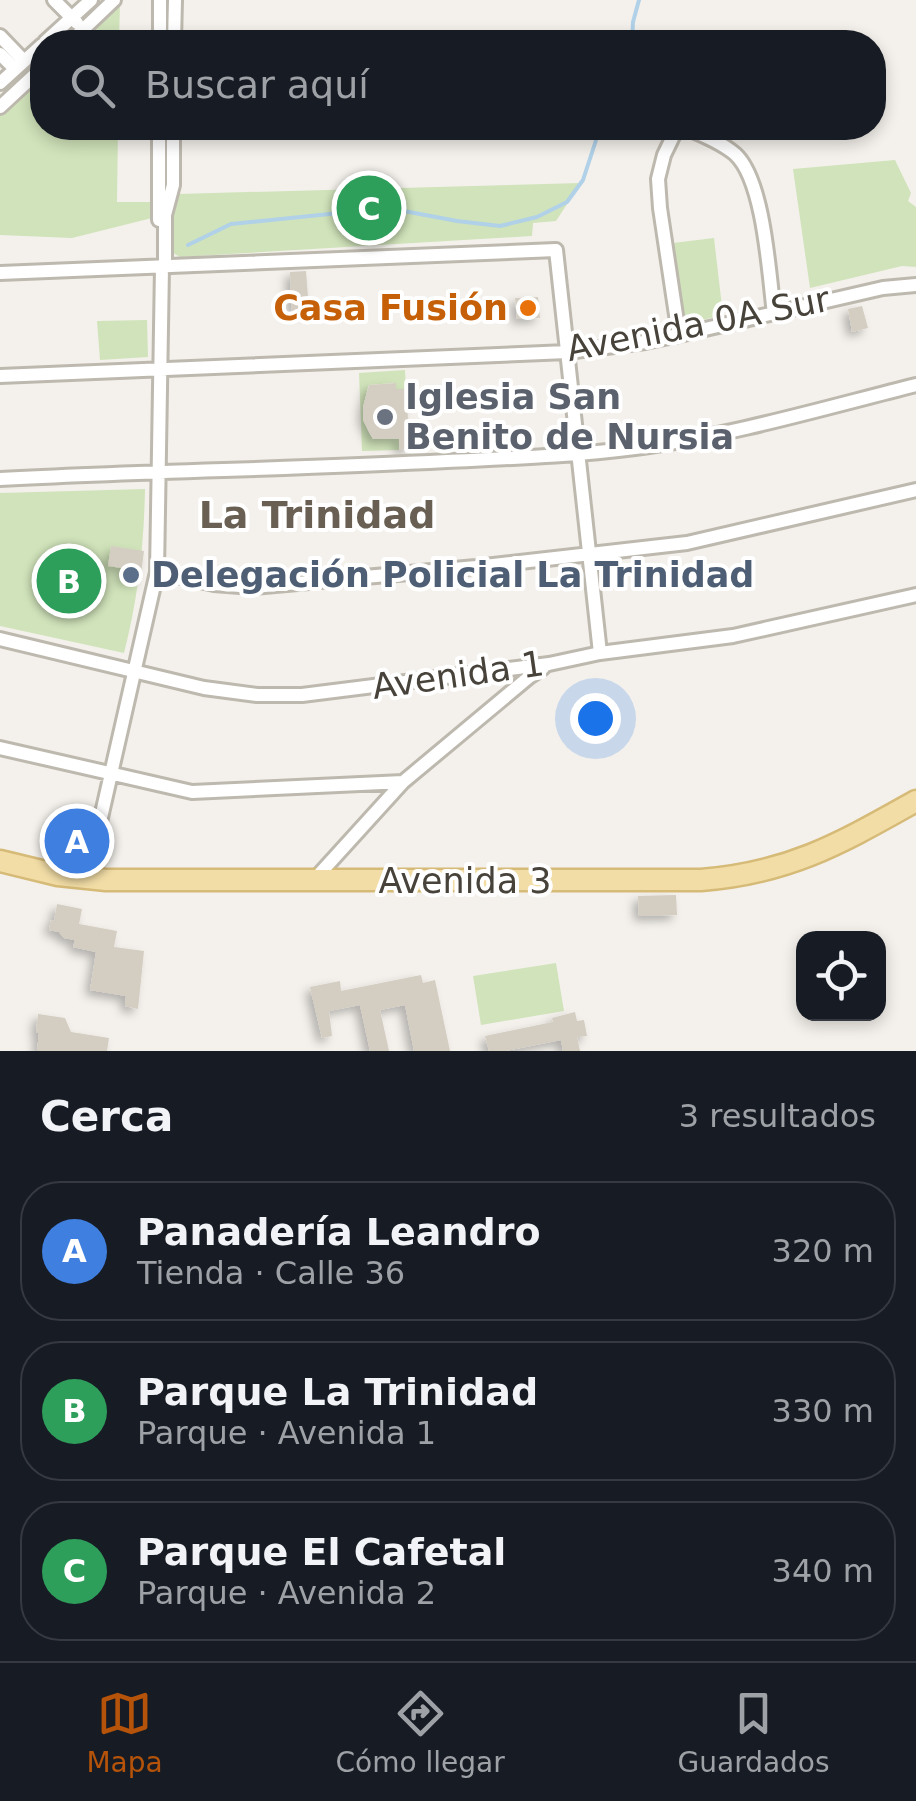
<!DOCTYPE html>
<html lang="es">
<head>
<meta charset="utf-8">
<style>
  :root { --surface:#171b24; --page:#20242c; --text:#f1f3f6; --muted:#9ea1a6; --line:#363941; --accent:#b45309 }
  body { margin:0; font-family:"DejaVu Sans",sans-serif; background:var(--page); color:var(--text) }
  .controls { position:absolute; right:30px; bottom:30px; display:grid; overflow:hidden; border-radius:20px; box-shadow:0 5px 15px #0003 }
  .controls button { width:90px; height:90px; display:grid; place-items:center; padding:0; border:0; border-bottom:2px solid var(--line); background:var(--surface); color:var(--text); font:50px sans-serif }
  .you { position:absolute; left:595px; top:718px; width:35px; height:35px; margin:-25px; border:8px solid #fff; border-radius:50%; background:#1a73e8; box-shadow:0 0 0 15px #1a73e833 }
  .badge { display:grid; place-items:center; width:65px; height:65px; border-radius:50%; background:var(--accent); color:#fff; font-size:32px; font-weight:700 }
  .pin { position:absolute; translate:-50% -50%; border:5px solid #fff; box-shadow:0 2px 10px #0006 }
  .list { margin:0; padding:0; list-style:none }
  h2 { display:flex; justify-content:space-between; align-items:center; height:130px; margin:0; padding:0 40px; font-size:42px }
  h2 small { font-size:32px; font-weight:400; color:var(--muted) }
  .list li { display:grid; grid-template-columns:65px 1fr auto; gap:30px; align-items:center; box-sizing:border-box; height:140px; margin:0 20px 20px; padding:0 20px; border:2px solid var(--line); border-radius:40px }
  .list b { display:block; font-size:38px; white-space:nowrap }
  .list p { margin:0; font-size:32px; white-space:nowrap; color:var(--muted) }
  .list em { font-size:32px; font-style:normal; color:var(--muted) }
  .icon { flex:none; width:55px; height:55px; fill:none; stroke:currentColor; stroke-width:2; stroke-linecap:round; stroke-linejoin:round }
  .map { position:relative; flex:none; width:916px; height:1051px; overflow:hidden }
  .search { position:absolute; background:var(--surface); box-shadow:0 5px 15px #0003; left:30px; right:30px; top:30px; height:110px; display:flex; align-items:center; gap:25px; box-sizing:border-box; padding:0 35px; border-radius:40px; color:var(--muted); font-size:38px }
  .sheet { height:610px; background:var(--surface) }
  nav { display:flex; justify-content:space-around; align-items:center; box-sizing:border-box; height:140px; border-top:2px solid var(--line); background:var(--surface); font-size:28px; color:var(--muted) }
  nav a { display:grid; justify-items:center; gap:5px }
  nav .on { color:var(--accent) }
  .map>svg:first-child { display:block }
</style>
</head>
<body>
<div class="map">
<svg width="916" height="1051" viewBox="0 0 916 1051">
  <defs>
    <filter id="shadow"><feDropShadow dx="-5" dy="5" stdDeviation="5" flood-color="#0004"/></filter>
  </defs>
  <rect width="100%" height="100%" fill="#f4f1ec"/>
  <!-- green -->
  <path fill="#d0e3ba" d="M120,1l-1,41h-43z
    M42,74v54h76l-1,74h35v16l-80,20 -72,-3v-121z
    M895,160l16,33 -3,8 8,6v60l-14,-1 -92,22 -17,-119z
    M581,183l-25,38 -23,2 -1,13 -352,21 -9,-5 -1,-31 8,-27z
    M714,238l9,77 -33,8 -6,-5 -11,-75z
    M147,320l1,37 -48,3 -3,-39z
    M405,370l1,19h-10l-1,-6 -26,2c-7,22 -9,35 4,54h26v11l-37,1 -3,-78z
    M145,489c-1,56 -7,110 -21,164l-124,-27v-133z
    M556,963l8,48 -83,14 -8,-49z"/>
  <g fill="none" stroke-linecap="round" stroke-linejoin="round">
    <!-- stream -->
    <path stroke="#b0d1e8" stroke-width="4" d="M632,42l1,-20 6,-22
      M188,245l43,-21 157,-16 69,13 43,5 37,-9 30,-15 16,-22 17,-52"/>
  </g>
  <!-- building -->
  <path fill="#d4cdc2" filter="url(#shadow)" d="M306,271l3,39 -17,1 -2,-39z
    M538,297l2,21 -23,1 -2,-21z
    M862,306l6,22 -16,4 -4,-23z
    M396,383v6h10l4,60 -11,1v-11h-26l-10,-19v-13l6,-22z
    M111,546l33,5 -4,31 -20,-3 2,-11 -14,-2z
    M676,895l1,20 -38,1 -1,-20z
    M57,904l25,5 -3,15 38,7 -3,16 30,4 -6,58 -13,-3 1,-10 -36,-6 6,-38 -23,-5 2,-7 -11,-2 -5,-6 -10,-2 2,-10 3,1z
    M421,975l2,8 12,-3 15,71h-36l-9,-46 -25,5 9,41h-19l-10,-46 -31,6 3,25 -10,2 -12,-51 30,-6 1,10z
    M575,1012l2,9 7,-1 3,16 -10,1 3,14h-17l-2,-11 -56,11h-16l-4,-15 68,-14 -1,-4z
    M38,1014l27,4 6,14 38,6 -2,13h-70l2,-18h-3z"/>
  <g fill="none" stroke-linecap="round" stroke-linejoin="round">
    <!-- minor casing -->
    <g stroke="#beb9af" stroke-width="18">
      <path id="minor" d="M54,0l23,23
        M0,36l24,25
        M45,42l46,-42
        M70,42l44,-42
        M160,42v-42
        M174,42l1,-42
        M0,54l15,15
        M0,83l42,-38
        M0,107l42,-39
        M677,128l-13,27 -6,24 2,29 19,127
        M686,128c16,7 35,14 49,26 29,26 34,120 39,160
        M159,220v-92
        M165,267v-52l8,-30v-57
        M0,273l556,-23 44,403
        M0,376l567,-24 78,-10 34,-7 204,-47 33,-3
        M0,479c149,-8 298,-10 447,-18 62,-3 126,-5 188,-13 95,-12 189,-40 281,-63
        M157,572l57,12 39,3 223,-20 211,-24 229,-53
        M0,639l204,49 53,7h45l247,-31 51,-11 133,-17 183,-41
        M0,748l192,44 211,-10
        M87,879l70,-307 5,-305
        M314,880l89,-98 126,-105 14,-9"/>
    </g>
    <!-- primary casing -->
    <g stroke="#d6ba77" stroke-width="25">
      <path id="primary" d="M0,861l58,14 48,5h595c89,-7 140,-37 215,-79"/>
    </g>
    <!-- minor -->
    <use href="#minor" stroke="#fff" stroke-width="12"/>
    <!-- primary -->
    <use href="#primary" stroke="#f2dda6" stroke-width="20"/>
  </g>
  <!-- markers -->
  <circle fill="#e8710a" stroke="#fff" stroke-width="4" cx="528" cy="308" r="10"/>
  <circle fill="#6b7280" stroke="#fff" stroke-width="4" cx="385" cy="417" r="10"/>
  <circle fill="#5c6f8a" stroke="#fff" stroke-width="4" cx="131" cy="575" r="10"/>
  <g text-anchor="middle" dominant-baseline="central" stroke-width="8" stroke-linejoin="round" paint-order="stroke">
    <!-- food labels -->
    <g font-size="35" font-weight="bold" fill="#c56008" stroke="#fff" text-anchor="end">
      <text x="508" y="308">Casa Fusión</text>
    </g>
    <!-- street labels -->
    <g font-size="35" fill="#47423a" stroke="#fff">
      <text transform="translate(698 324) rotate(-11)">Avenida 0A Sur</text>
      <text transform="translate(458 675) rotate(-8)">Avenida 1</text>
      <text x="465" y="881">Avenida 3</text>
    </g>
    <!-- worship labels -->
    <g font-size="35" font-weight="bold" fill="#5b616d" stroke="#fff" text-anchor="start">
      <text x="405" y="397">Iglesia San<tspan x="405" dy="40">Benito de Nursia</tspan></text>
    </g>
    <!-- service labels -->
    <g font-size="35" font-weight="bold" fill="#4e5e75" stroke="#fff" text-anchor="start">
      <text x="151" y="575">Delegación Policial La Trinidad</text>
    </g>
    <!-- neighbourhood labels -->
    <g font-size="38" font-weight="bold" fill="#696053" stroke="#fff">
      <text x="317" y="515">La Trinidad</text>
    </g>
  </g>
</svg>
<div class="controls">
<button><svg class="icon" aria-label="locate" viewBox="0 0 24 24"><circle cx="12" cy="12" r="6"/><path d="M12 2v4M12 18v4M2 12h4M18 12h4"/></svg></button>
</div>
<div class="you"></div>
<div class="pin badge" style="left:77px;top:841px;background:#3f7fe0">A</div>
<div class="pin badge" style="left:69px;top:581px;background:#2e9e5b">B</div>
<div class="pin badge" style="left:369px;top:208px;background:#2e9e5b">C</div>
<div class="search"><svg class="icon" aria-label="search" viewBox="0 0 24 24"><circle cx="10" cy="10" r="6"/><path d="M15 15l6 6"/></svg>Buscar aquí</div>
</div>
<section class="sheet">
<h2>Cerca<small>3 resultados</small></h2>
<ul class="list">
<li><span class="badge" style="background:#3f7fe0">A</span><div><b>Panadería Leandro</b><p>Tienda · Calle 36</p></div><em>320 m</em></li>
<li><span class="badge" style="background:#2e9e5b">B</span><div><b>Parque La Trinidad</b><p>Parque · Avenida 1</p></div><em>330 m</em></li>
<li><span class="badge" style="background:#2e9e5b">C</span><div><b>Parque El Cafetal</b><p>Parque · Avenida 2</p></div><em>340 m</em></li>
</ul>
</section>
<nav>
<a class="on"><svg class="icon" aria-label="map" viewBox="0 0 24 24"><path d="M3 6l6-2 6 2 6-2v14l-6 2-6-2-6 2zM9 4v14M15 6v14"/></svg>Mapa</a>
<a><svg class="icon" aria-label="directions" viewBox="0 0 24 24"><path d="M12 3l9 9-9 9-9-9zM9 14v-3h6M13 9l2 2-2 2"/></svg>Cómo llegar</a>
<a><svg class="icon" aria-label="saved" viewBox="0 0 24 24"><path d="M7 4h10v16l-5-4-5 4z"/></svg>Guardados</a>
</nav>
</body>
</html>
